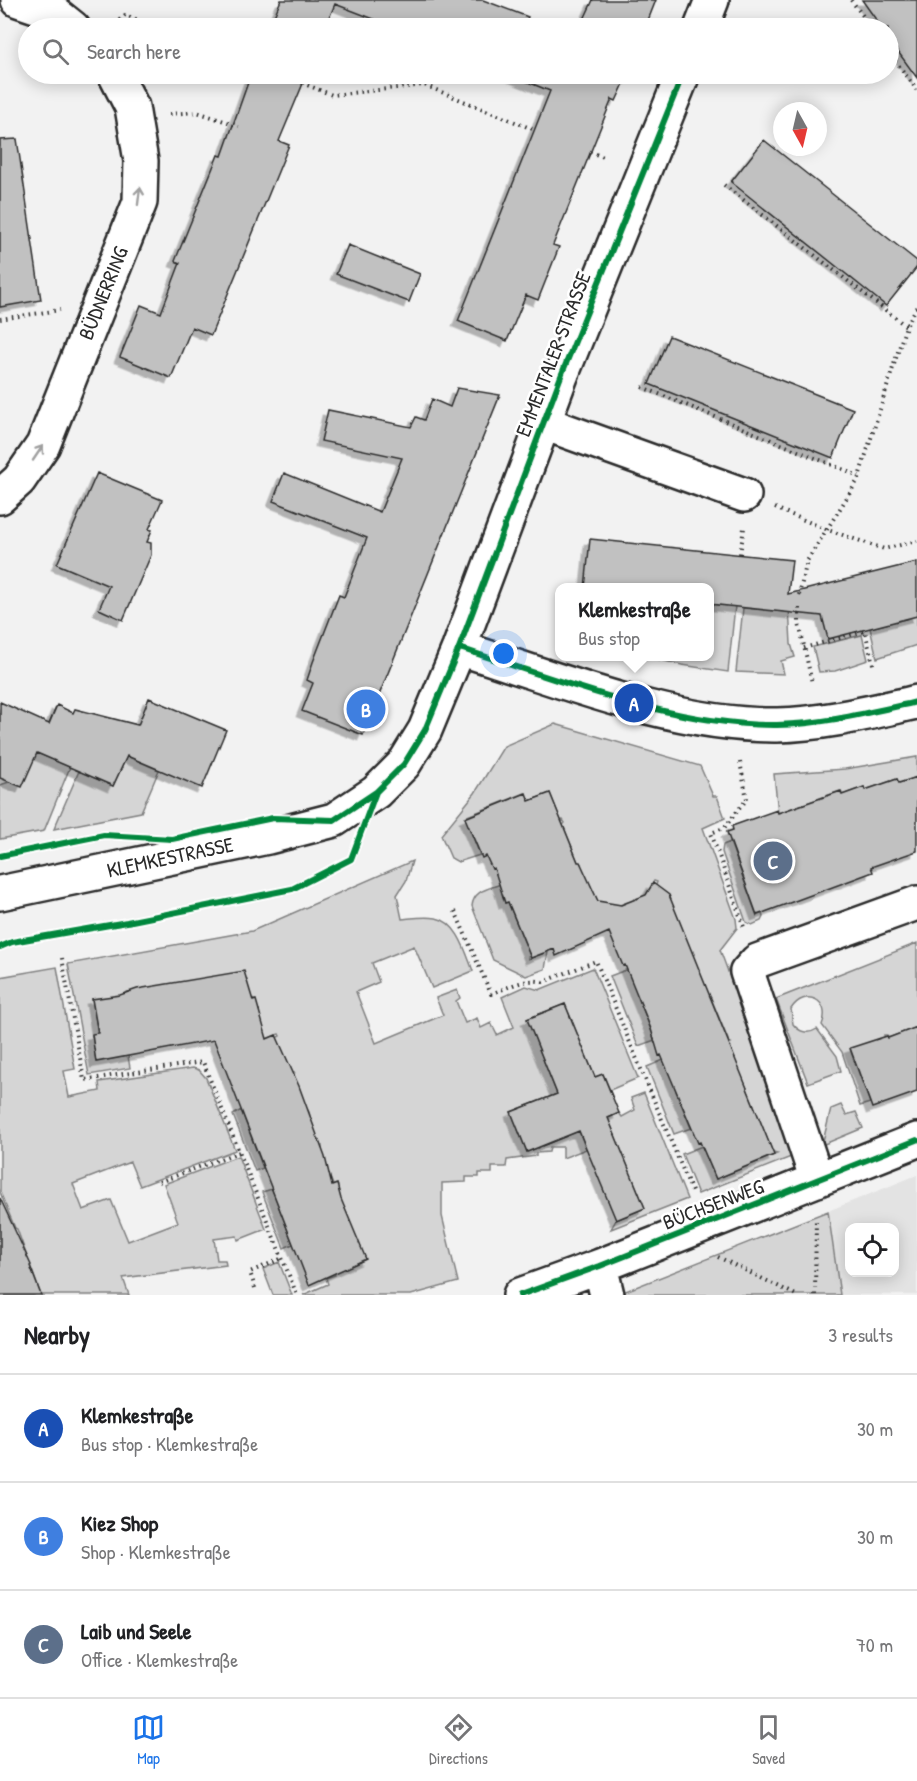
<!DOCTYPE html>
<html lang="en">
<head>
<meta charset="utf-8">
<style>
  :root { --surface:#fff; --page:#f2f2f2; --text:#202124; --muted:#757577; --line:#e0e0e0; --accent:#1a73e8 }
  body { margin:0; font-family:"Patrick Hand",sans-serif; background:var(--page); color:var(--text) }
  .controls { position:absolute; right:18px; bottom:18px; display:grid; overflow:hidden; border-radius:12px; box-shadow:0 3px 15px #0003 }
  .controls button { width:54px; height:54px; display:grid; place-items:center; padding:0; border:0; border-bottom:2px solid var(--line); background:var(--surface); color:var(--text); font:30px sans-serif }
  .compass { position:absolute; left:773px; top:102px; width:54px; height:54px; border-radius:50%; background:var(--surface); box-shadow:0 3px 15px #0003; rotate:172deg }
  .you { position:absolute; left:504px; top:654px; width:21px; height:21px; margin:-15px; border:4px solid #fff; border-radius:50%; background:#1a73e8; box-shadow:0 0 0 9px #1a73e833 }
  .badge { display:grid; place-items:center; width:39px; height:39px; border-radius:50%; background:var(--accent); color:#fff; font-size:20px; font-weight:700 }
  .pin { position:absolute; translate:-50% -50%; border:3px solid #fff; box-shadow:0 2px 6px #0006 }
  .popup { position:absolute; left:555px; top:583px; width:159px; height:78px; box-sizing:border-box; display:grid; place-content:center; border-radius:12px; background:var(--surface); filter:drop-shadow(0 2px 4px #0005); font-size:20px; white-space:nowrap; color:var(--muted) }
  .popup b { font-size:22px; color:var(--text) }
  .popup::after { content:''; position:absolute; left:50%; top:100%; margin-left:-12px; border:12px solid transparent; border-top-color:var(--surface) }
  .list { margin:0; padding:0; list-style:none }
  h2 { display:flex; justify-content:space-between; align-items:center; height:78px; margin:0; padding:0 24px; font-size:26px }
  h2 small { font-size:20px; font-weight:400; color:var(--muted) }
  .list li { display:grid; grid-template-columns:39px 1fr auto; gap:18px; align-items:center; box-sizing:border-box; height:108px; padding:0 24px; border-top:2px solid var(--line) }
  .list b { display:block; font-size:22px; white-space:nowrap }
  .list p { margin:0; font-size:20px; white-space:nowrap; color:var(--muted) }
  .list em { font-size:20px; font-style:normal; color:var(--muted) }
  .icon { flex:none; width:33px; height:33px; fill:none; stroke:currentColor; stroke-width:2; stroke-linecap:round; stroke-linejoin:round }
  .map { position:relative; flex:none; width:917px; height:1295px; overflow:hidden }
  .search { position:absolute; background:var(--surface); box-shadow:0 3px 15px #0003; left:18px; right:18px; top:18px; height:66px; display:flex; align-items:center; gap:15px; box-sizing:border-box; padding:0 21px; border-radius:33px; color:var(--muted); font-size:22px }
  .sheet { height:402px; background:var(--surface) }
  nav { display:flex; justify-content:space-around; align-items:center; box-sizing:border-box; height:84px; border-top:2px solid var(--line); background:var(--surface); font-size:16px; color:var(--muted) }
  nav a { display:grid; justify-items:center; gap:3px }
  nav .on { color:var(--accent) }
  .map>svg:first-child { display:block }
</style>
</head>
<body>
<div class="map">
<svg width="917" height="1295" viewBox="0 0 917 1295">
  <defs>
    <filter id="shadow"><feDropShadow dx="-5.5" dy="5.5" stdDeviation="0" flood-color="#0004"/></filter>
  </defs>
  <rect width="100%" height="100%" fill="#f2f2f2"/>
  <filter id="ink" filterUnits="userSpaceOnUse"><feTurbulence type="fractalNoise" baseFrequency=".0167" numOctaves="2"/><feDisplacementMap in="SourceGraphic" scale="12" xChannelSelector="R" yChannelSelector="G"/><feConvolveMatrix kernelMatrix="1 2 1 2 8 2 1 2 1" color-interpolation-filters="sRGB"/></filter>
  <g filter="url(#ink)">
    <!-- built -->
    <path fill="#e3e3e3" fill-rule="evenodd" d="M917,1175v120h-77l-12,-84zM850,1228h44v44h-44z"/>
    <!-- green -->
    <path fill="#d5d5d5" stroke="#808080" stroke-width="1.5" d="M709,604l26,2 -7,66 -46,-7 -34,-8 61,-1z
      M789,607l2,37 4,13 -14,4 3,13 -48,-2 7,-64 43,4z
      M917,616v29l-40,13 -7,-30z
      M862,635l6,25 -33,11 -16,1 -6,-25z
      M555,724l145,42 13,30h4l8,22 -22,10 33,91 1,9 -17,22 76,205 -98,39 -16,-40 20,-8 14,33 61,-25 -4,-1 -26,-65 -22,-42 6,-3 -2,-1 -18,-44 -5,2 -18,-43 7,-3 -1,-3 -2,1 -36,-67 1,-3 -3,-1 -8,14 -47,18 -20,-48 2,-1 -3,-2 -15,-37 2,-2 -2,-3 -2,1 -11,-28 -21,8 -4,-8 -60,24 15,38 -22,7 -7,-4 -10,-23 34,-42 29,-47z
      M37,753l33,14 -26,64 -44,8v-54l9,-3z
      M127,756l32,14 -18,42 -87,17 25,-58 34,15z
      M917,757v20l-18,6 -2,-4 -32,11 -1,-3 -22,8 -2,-4 -62,22 -4,-39 71,-5z
      M730,842l27,74 5,-3 1,4 -2,4 -9,4 -6,-3 -24,-70 1,-7z
      M412,861l-6,20 -9,14 5,24c11,-1 23,-3 34,-1 22,4 30,35 37,53l-41,17 -18,-42 -42,17 7,19 -23,10 20,51 67,-28 -7,-17 21,-8 3,8 -4,3 9,22 12,-5 4,10 10,-5 6,12 17,-8 -12,-30 24,-11 13,4 54,-22 45,110 -28,12 -7,-16 -8,3 -30,-73 -38,15 30,75 -46,18 16,40 52,-21 7,18 -23,9v-11h-13l-1,5 -13,1v3l-29,4 -1,7h-14v6h-13v4h-13v5l-24,1v33l16,66 -47,13h-108l25,-11 -2,-6 9,-3 -1,-3 31,-13 -31,-72 4,-1 -1,-2 -4,1 -14,-35 3,-1v-3l-4,1 -9,-35 -2,-3 -3,1 -14,-35 4,-2 -4,-1 -14,-34 4,-2 -1,-2 -13,5 -11,-39 -127,-8 -3,1 1,3 -31,6 -1,-3h-2l6,34 -6,2 4,26 32,-5 2,12 -41,7 -21,-111 184,-33z
      M501,884l4,19 3,-1 22,54 -2,1v2l20,-7 -3,17 -19,7 -33,-16 -21,-54c2,-16 16,-17 29,-22z
      M917,943v84l-29,11 -1,-3h-3l1,4 -35,10 20,54 -10,3 -18,-54 -20,-27c10,-25 -17,-38 -31,-16l2,15c6,8 15,11 24,5l20,27 4,15 -33,12 -32,-84z
      M57,967l18,102 -11,2 5,26 31,-6 -1,-9 94,-14 6,2 7,8 29,72 -95,36 -10,-24 -57,22 10,26 28,-10 17,41 50,-19 -14,-38 74,-28 28,73 -28,11 -1,-4 -23,3 3,21h8l1,5 -103,13 6,17h-88l-24,-66 -2,-1 -15,-36v-215z
      M631,968l9,34 15,38 -17,6 -28,-70z
      M668,1058l8,33 15,37 -17,6 -27,-67z
      M644,1093l43,106 -76,30 5,-9 29,-12 -37,-90 11,-5 3,4 13,-7 -4,-12z
      M841,1105l5,10 10,-3 7,16 -41,17 9,-36z
      M241,1110l22,58 -8,3 -22,-56z
      M272,1189l21,55 -9,4 -22,-56z
      M828,1211l12,84h-222v-1z
      M279,1262l13,33h-19l-10,-26z"/>
    <!-- building -->
    <path fill="#c1c1c1" stroke="#2b2b2b" stroke-width="1.5" filter="url(#shadow)" d="M281,0h202l45,17 -2,5 19,6h-148l-62,-24 -10,24h-56z
      M593,0h63l-11,28h-65z
      M862,0h55v78l-29,-40v-10h-6z
      M251,74h56l-28,67 10,4 -78,190 -19,-8 -21,51 -51,-21 21,-52 20,8 19,-50 -5,-2 43,-106 4,1z
      M508,74h115l4,3 -11,24 -4,-2 -59,146 6,2 -21,53 -12,-5 -19,46 -49,-20 92,-230z
      M17,139l24,161 -41,7v-167z
      M764,140l153,121v6l-31,39 -155,-124z
      M348,245l72,29 -11,28 -73,-28z
      M669,336l184,73 -20,49 -184,-74z
      M457,388l43,7 -137,340 -61,-24 11,-28 -6,-3 6,-18 26,-67 5,2 23,-59 -94,-37 11,-28 96,39 22,-54 -81,-17 7,-31 83,17 5,-10 8,3 8,-21 18,8z
      M97,473l65,27 -13,29 3,1 -5,12 4,1v12l-28,65 -24,-11 10,-23 -52,-22z
      M590,539l202,21 -4,34 129,-32v54l-89,23 -6,-23 -113,-12v-16h-124z
      M149,698l77,32 -24,58 -75,-32 -14,30 -76,-33 -15,34 -22,-9v-76l49,22 8,-19 16,8 2,-4 63,16z
      M917,777v74l-46,16 2,5 -116,43 -30,-83 6,-2 -1,-4 45,-16 1,3 63,-22 1,4 22,-8 1,3 32,-11 2,4z
      M526,793l3,8 21,-8 28,69h2l18,39 23,4 25,-10 7,-12 16,12 105,260 -58,24 -16,-37 -2,1 -37,-88 -2,1 -8,-27 -26,-64 -2,1 -14,-34 -53,24 -2,-7 -23,9 -23,-56 -3,1 -11,-35 -2,1 -6,-13 -4,2 -17,-40z
      M244,971l9,30 3,-1 11,39 9,-4 23,51 26,71 7,29 5,-2 4,15 25,60 -57,26 -95,-245 -118,22 -4,-28 6,-1 -6,-34 28,-4 17,-6z
      M565,1004l30,73 8,-3 16,39 -11,5 37,90 -29,12 -37,-89 -52,21 -16,-40 46,-18 -30,-75z
      M917,1027v65l-45,16 -22,-60 37,-12 1,2z
      M0,1198l31,67 -1,1 11,29h-41z"/>
    <g fill="none" stroke-linecap="round" stroke-linejoin="round">
      <!-- minor casing -->
      <g stroke="#2b2b2b" stroke-width="38">
        <path id="minor" d="M18,0l35,12 20,16
          M701,28l11,-28
          M544,423l200,72
          M0,497l19,-17 24,-35 97,-243 1,-41 -9,-54 -17,-33
          M459,648c99,31 213,78 318,77 48,-1 94,-13 140,-23
          M0,893l268,-56 66,-17 42,-28 28,-28 21,-34 34,-82 102,-272 122,-302
          M817,1180l-70,-208 10,-11 160,-58
          M600,1266l7,29
          M520,1295l80,-29 317,-126"/>
      </g>
      <!-- path -->
      <path stroke="#2b2b2b" stroke-width="4" stroke-dasharray="1.5 4.5" stroke-linecap="butt" d="M851,0l21,28
        M115,24l10,-9 35,13
        M888,51l29,39
        M302,83l30,12 92,-10 111,45
        M169,114l28,-2 42,14
        M590,152l14,5
        M724,185l182,141
        M0,319l60,-9
        M642,387l217,89
        M775,508l53,22 56,19 33,-8
        M740,554l4,-26
        M799,595l8,-34 51,-81 48,-154 11,-19
        M799,608v15l13,60
        M804,648l61,-17 9,37
        M740,762l7,37 -23,29 -13,5 34,97
        M455,911l36,83c16,-6 35,-17 52,-12l53,-21 97,233
        M62,958l22,122 119,-18 94,233
        M159,1182l80,-30
        M718,1257l78,38
        M255,1288l-5,-16 33,-14
        M815,1295l1,-78"/>
      <!-- minor -->
      <use href="#minor" stroke="#fff" stroke-width="33"/>
      <!-- cycleway casing -->
      <g stroke="#fff" stroke-width="10">
        <path id="cycleway" d="M459,648c99,31 213,78 318,77 48,-1 94,-13 140,-23
          M0,856l104,-21 68,4 101,-21 61,2 42,-28 28,-28 21,-34 34,-82 102,-272 122,-302
          M0,947l12,-5 115,-20 165,-33 59,-30 25,-67
          M520,1295l80,-29 317,-126"/>
      </g>
      <!-- cycleway -->
      <use href="#cycleway" stroke="#00873e" stroke-width="6"/>
    </g>
    <!-- one-way arrows -->
    <defs><path id="oneway-shaft" d="M-6 0H5M1.5-3L5.5 0L1.5 3" fill="none" stroke-width="1.6" stroke-linecap="round" stroke-linejoin="round" transform="scale(1.5)"/></defs>
    <g stroke="#a0a0a0">
      <use href="#oneway-shaft" transform="translate(139 196) rotate(-83)"/>
      <use href="#oneway-shaft" transform="translate(38 453) rotate(-56)"/>
    </g>
  </g>
  <g text-anchor="middle" dominant-baseline="central" stroke-width="5" stroke-linejoin="round" paint-order="stroke">
    <!-- street labels -->
    <g font-size="21" fill="#2b2b2b" stroke="#fff">
      <text transform="translate(103 293) rotate(-68)">BÜDNERRING</text>
      <text transform="translate(553 354) rotate(-69)">EMMENTALER STRASSE</text>
      <text transform="translate(170 857) rotate(-12)">KLEMKESTRASSE</text>
      <text transform="translate(713 1204) rotate(-21)">BÜCHSENWEG</text>
    </g>
  </g>
</svg>
<div class="controls">
<button><svg class="icon" aria-label="locate" viewBox="0 0 24 24"><circle cx="12" cy="12" r="6"/><path d="M12 2v4M12 18v4M2 12h4M18 12h4"/></svg></button>
</div>
<svg class="compass" viewBox="-18 -18 36 36"><path d="M0-13l5 13h-10z" fill="#e53935"/><path d="M0 13l5-13h-10z" fill="#757577"/></svg>
<div class="you"></div>
<div class="pin badge" style="left:634px;top:703px;background:#1a4fb4">A</div>
<div class="popup"><b>Klemkestraße</b>Bus stop</div>
<div class="pin badge" style="left:366px;top:709px;background:#3f7fe0">B</div>
<div class="pin badge" style="left:773px;top:861px;background:#5c6f8a">C</div>
<div class="search"><svg class="icon" aria-label="search" viewBox="0 0 24 24"><circle cx="10" cy="10" r="6"/><path d="M15 15l6 6"/></svg>Search here</div>
</div>
<section class="sheet">
<h2>Nearby<small>3 results</small></h2>
<ul class="list">
<li><span class="badge" style="background:#1a4fb4">A</span><div><b>Klemkestraße</b><p>Bus stop · Klemkestraße</p></div><em>30 m</em></li>
<li><span class="badge" style="background:#3f7fe0">B</span><div><b>Kiez Shop</b><p>Shop · Klemkestraße</p></div><em>30 m</em></li>
<li><span class="badge" style="background:#5c6f8a">C</span><div><b>Laib und Seele</b><p>Office · Klemkestraße</p></div><em>70 m</em></li>
</ul>
</section>
<nav>
<a class="on"><svg class="icon" aria-label="map" viewBox="0 0 24 24"><path d="M3 6l6-2 6 2 6-2v14l-6 2-6-2-6 2zM9 4v14M15 6v14"/></svg>Map</a>
<a><svg class="icon" aria-label="directions" viewBox="0 0 24 24"><path d="M12 3l9 9-9 9-9-9zM9 14v-3h6M13 9l2 2-2 2"/></svg>Directions</a>
<a><svg class="icon" aria-label="saved" viewBox="0 0 24 24"><path d="M7 4h10v16l-5-4-5 4z"/></svg>Saved</a>
</nav>
</body>
</html>
